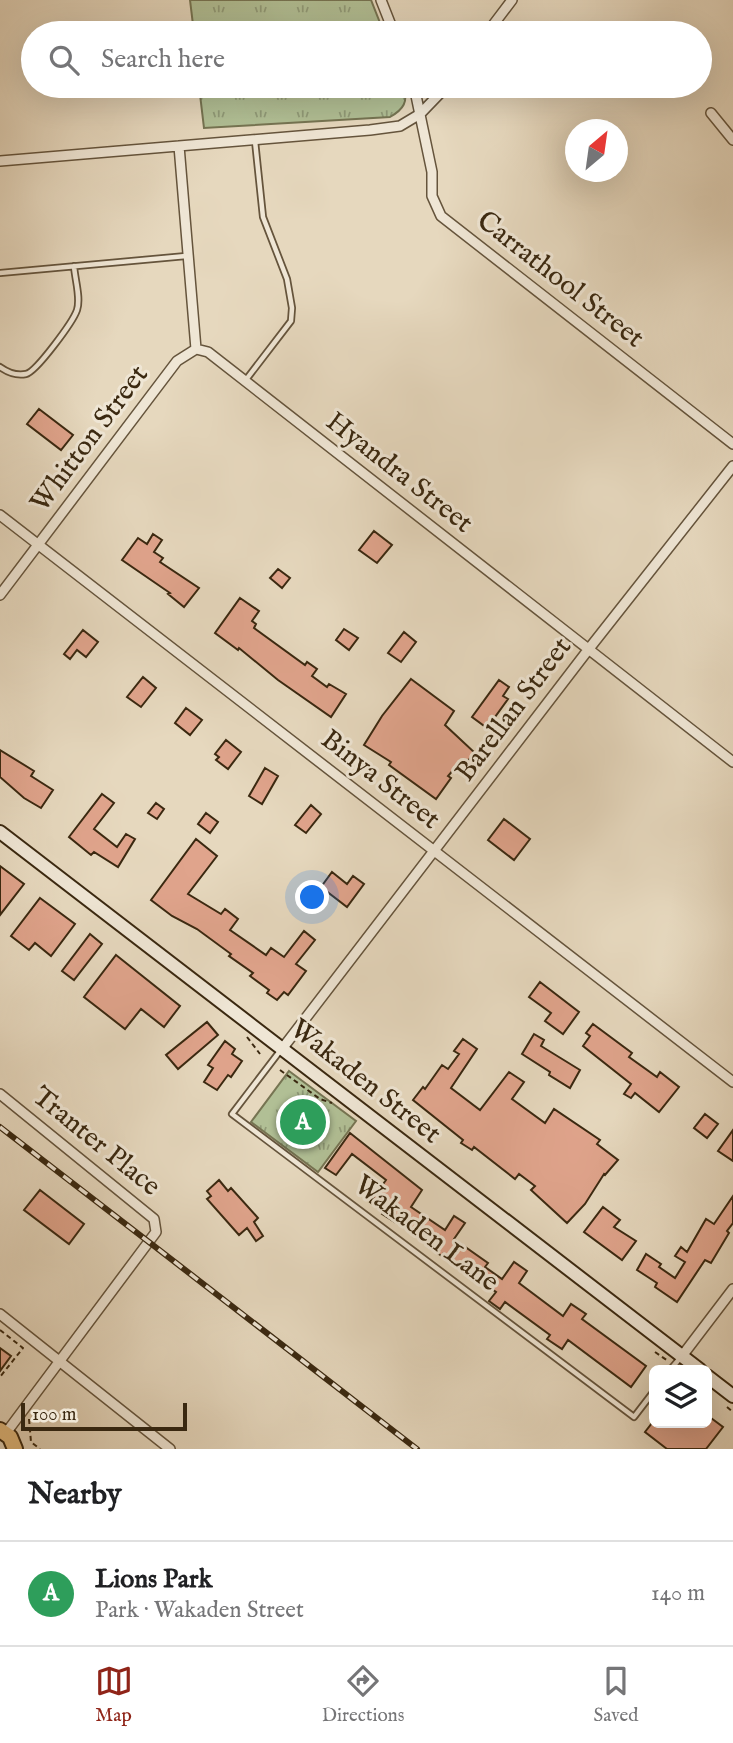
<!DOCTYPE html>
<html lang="en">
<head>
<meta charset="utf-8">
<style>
  :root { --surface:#fff; --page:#f6f6f6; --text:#202124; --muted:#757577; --line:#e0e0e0; --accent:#8f2418 }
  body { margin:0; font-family:"IM FELL English",serif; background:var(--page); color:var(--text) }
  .controls { position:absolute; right:21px; bottom:21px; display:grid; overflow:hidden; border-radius:10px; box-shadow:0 7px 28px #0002 }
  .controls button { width:63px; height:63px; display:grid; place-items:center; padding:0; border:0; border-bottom:2px solid var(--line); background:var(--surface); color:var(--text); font:35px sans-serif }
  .compass { position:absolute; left:565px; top:119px; width:63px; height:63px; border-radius:50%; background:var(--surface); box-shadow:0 7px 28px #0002; rotate:29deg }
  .scale { position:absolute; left:21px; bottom:18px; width:166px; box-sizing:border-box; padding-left:7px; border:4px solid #3a2810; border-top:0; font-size:19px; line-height:24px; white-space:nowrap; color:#3a2810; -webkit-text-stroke:5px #efe6d5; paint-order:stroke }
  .you { position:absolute; left:313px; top:898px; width:24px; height:24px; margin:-18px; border:5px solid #fff; border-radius:50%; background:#1a73e8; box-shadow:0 0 0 10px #1a73e833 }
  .badge { display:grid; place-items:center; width:46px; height:46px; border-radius:50%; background:var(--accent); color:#fff; font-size:23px; font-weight:700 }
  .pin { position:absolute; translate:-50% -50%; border:4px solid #fff; box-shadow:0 2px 7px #0006 }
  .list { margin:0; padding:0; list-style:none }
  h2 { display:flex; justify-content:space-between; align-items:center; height:91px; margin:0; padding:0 28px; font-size:30px }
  h2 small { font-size:23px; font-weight:400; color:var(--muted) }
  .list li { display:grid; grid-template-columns:46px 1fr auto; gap:21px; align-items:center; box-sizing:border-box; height:105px; padding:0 28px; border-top:2px solid var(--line) }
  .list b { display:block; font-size:26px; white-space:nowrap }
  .list p { margin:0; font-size:23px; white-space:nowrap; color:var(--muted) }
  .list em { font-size:23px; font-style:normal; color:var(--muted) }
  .icon { flex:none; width:38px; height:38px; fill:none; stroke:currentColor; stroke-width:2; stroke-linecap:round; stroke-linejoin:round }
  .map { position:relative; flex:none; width:733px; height:1449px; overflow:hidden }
  .search { position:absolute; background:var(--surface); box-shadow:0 7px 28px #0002; left:21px; right:21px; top:21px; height:77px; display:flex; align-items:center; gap:18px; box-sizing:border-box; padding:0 24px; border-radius:38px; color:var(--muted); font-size:26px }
  .sheet { height:196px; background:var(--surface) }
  nav { display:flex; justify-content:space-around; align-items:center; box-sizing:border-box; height:98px; border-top:2px solid var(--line); background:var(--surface); font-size:19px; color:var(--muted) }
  nav a { display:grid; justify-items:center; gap:4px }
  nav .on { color:var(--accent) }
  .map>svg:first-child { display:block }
</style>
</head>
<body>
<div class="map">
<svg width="733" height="1449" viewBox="0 0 733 1449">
  <defs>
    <pattern id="park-tufts" width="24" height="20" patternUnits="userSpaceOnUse" patternTransform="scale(1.75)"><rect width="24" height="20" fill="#b1bf95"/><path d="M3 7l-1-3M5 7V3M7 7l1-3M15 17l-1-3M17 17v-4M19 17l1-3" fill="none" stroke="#919b78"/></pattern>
  </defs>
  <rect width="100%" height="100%" fill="#e6d8be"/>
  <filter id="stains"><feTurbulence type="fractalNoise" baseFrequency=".00286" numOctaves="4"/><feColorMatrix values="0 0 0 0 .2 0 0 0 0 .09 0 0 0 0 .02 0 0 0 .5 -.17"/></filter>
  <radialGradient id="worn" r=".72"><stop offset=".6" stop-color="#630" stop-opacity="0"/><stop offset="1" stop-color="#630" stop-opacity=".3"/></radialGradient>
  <!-- park -->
  <path fill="url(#park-tufts)" stroke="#767452" stroke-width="2" d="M190,0h181l13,33h-190z
    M199,86h205c4,16 0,23 -14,31l-186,11z
    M289,1071l67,50 -38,51 -67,-50z"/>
  <!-- building -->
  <path fill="#e0a48c" stroke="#3a2810" stroke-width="2" d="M39,409l34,26 -12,15 -34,-26z
    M374,531l18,14 -15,18 -18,-13z
    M153,534l9,6 -8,12 9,6 -3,4 39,26 -15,19 -16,-13 2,-1 -48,-33 16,-22 9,6z
    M278,569l12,9 -8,10 -12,-10z
    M240,598l19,13 -7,10 4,3 -2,4 51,37 2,-3 10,7 -5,7 15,11 2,-3 17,10 -15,23 -53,-37 -39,-32 -1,2 -23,-17z
    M344,629l14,9 -9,12 -13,-10z
    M83,630l15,12 -12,15 -9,-7 -7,9 -6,-5z
    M404,632l12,10 -15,20 -13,-9z
    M143,677l13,11 -15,19 -14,-10z
    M411,679l43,32 -9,14 30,28 -11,12 -4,-3 -12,14 3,2 -15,21 -47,-34 2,-3 -27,-17 18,-29z
    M499,680l10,7 -6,9 5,3 -21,29 -15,-11z
    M186,708l16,12 -12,15 -15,-12z
    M226,740l15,12 -13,17 -12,-9 3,-3 -4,-3z
    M0,750l34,21 -3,5 22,14 -12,18 -17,-10 -24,-21z
    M265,768l13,8 -16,28 -13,-8z
    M102,794l12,9 -20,26 23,18 9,-13 9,5 -17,28 -24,-15 -3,3 -22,-18z
    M156,803l8,6 -7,10 -9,-6z
    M311,805l10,9 -15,19 -11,-8z
    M206,813l12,9 -8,11 -12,-9z
    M504,819l26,20 -16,21 -26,-20z
    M196,839l21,17 -29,38 33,20 4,-5 13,10 -8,11 36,25 5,-7 13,9 20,-26 11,9 -19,24 10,7 -18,24 -4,-3 -7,8 -10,-7 2,-3 -19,-14 3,-3 -24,-17 2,-2 -34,-25 -25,-13 -21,-16z
    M0,866l24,18 -24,31z
    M332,872l15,12 6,-8 11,8 -17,23 -26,-20z
    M40,898l35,26 -24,32 -16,-13 -6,7 -18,-14z
    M90,934l12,10 -28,36 -12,-9z
    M116,955l64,51 -16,21 -23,-18 -16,20 -41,-32z
    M540,982l39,30 -16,22 -18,-13 6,-8 -22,-16z
    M207,1022l11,13 -40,34 -12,-14z
    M593,1024l39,29 -3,4 28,20 3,-5 19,15 -20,25 -24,-19 -4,5 -7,-4 7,-10 -48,-38 7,-10 -4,-3z
    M534,1034l10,6 -3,6 39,24 -10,18 -21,-13 1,-3 -28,-18z
    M463,1039l14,10 -26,39 29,22 29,-38 15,10 -12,17 33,24 9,-14 46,31 -3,4 21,16 -13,15 -1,-1 -19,30 -18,19 -36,-33 4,-4 -16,-12 -4,5 -41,-32 -2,3 -11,-7 2,-3 -50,-40 10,-13 2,2 17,-24 6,4 11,-15 -5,-3z
    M225,1041l10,8 -3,5 10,7 -11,16 -3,-2 -11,15 -13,-8 9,-14 -5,-3z
    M705,1114l13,10 -11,14 -13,-10z
    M733,1130v31l-15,-10z
    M350,1133l72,57 -11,17 34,23 9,-14 11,7 -11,16 34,24 -3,4 17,12 12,-17 13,9 -8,12 44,33 8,-12 15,10 -4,5 64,47 -15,21 -63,-47 -6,9 -15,-10 3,-4 -45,-33 -5,7 -11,-8 7,-9 -53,-38 -1,2 -11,-7 3,-4 -36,-25 -2,3 -14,-9 1,-2 -13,-10 16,-22 -34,-26 -16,21 -11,-7z
    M219,1180l9,11 3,-3 27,30 -4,4 9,14 -7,5 -9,-13 -8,7 -32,-36 4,-3 -4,-5z
    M40,1190l44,34 -15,20 -45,-34z
    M733,1196v27l-6,8 2,2 -18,30 -6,-3 -28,42 -22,-15 2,-4 -20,-13 9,-16 15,10 -2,3 16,11 10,-16 -10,-6 6,-9 6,5 19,-33 8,5z
    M603,1207l17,13 -6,7 22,14 -14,19 -38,-28z
    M0,1348l11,8 -11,15z
    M707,1415l16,12 -17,22h-39l-22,-17 7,-9h55z"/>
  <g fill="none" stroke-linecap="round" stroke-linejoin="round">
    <!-- lane casing -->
    <g stroke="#65543c" stroke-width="8">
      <path id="lane" d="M0,273l186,-17
        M0,367c7,5 16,9 26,7 10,-2 47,-52 51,-64 4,-12 -2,-30 -3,-44
        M245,381l46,-60 1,-13 -5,-29 -24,-62 -8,-76
        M280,1051l-48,63 402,303 20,-26
        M670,1370l11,-13"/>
    </g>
    <!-- street casing -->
    <g stroke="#65543c" stroke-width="12">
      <path id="street" d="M381,0l13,33
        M487,33l25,-33
        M414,86l18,86v24l9,20 292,228
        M711,113l22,27
        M179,146l17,203
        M0,161l370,-31 30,-4 20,-12 27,-28
        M196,349l12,3 525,410
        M0,515l733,567
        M0,595l177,-234 19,-12
        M282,1049l306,-399 145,-184
        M0,1094l154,125 2,13 -150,201
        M0,1314l170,135
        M682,1356l51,-67"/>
    </g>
    <!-- secondary casing -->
    <g stroke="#3a2810" stroke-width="16">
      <path id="secondary" d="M0,832l700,538
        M707,1376l26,20"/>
    </g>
    <!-- primary casing -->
    <g stroke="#3a2810" stroke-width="18">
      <path id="primary" d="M0,1430l10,7 5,12"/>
    </g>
    <!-- path -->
    <path stroke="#3a2810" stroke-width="2" stroke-dasharray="5 3.5" stroke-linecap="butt" d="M247,1037l13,17
      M280,1070l40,29 12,4
      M0,1330l23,18 -23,29
      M655,1352l13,9
      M727,1407l6,5
      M29,1419l2,23 9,7"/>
    <!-- lane -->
    <use href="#lane" stroke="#efe6d5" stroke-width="4.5"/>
    <!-- street -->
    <use href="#street" stroke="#efe6d5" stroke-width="9"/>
    <!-- secondary -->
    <use href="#secondary" stroke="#efe6d5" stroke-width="12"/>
    <!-- primary -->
    <use href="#primary" stroke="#e3bc7f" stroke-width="14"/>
    <!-- rail casing -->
    <g stroke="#3a2810" stroke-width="6">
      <path id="rail" d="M0,1127l417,322"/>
    </g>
    <!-- rail -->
    <use href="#rail" stroke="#efe6d5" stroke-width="3.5" stroke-dasharray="10" stroke-linecap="butt"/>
  </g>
  <g text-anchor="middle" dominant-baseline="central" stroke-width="6" stroke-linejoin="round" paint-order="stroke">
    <!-- street labels -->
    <g font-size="28" fill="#3a2810" stroke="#efe6d5">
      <text transform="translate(560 280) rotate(38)">Carrathool Street</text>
      <text transform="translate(90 439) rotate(-53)">Whitton Street</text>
      <text transform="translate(399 473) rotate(38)">Hyandra Street</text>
      <text transform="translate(514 710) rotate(-53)">Barellan Street</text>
      <text transform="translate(380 780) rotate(38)">Binya Street</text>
      <text transform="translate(365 1082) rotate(38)">Wakaden Street</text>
      <text transform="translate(96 1142) rotate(39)">Tranter Place</text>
      <text transform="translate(426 1234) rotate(37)">Wakaden Lane</text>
    </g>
  </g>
  <rect width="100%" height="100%" filter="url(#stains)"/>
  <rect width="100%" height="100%" fill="url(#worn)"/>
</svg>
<div class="controls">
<button><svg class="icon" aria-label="layers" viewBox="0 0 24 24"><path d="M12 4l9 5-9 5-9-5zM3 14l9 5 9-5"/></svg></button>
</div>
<svg class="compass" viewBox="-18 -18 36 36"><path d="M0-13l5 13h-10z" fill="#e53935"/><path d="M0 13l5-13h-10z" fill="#757577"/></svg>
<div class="scale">100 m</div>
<div class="you"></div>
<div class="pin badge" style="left:303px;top:1122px;background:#2e9e5b">A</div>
<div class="search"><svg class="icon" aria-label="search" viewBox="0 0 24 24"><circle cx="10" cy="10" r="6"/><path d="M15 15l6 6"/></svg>Search here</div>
</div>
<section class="sheet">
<h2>Nearby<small></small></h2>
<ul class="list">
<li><span class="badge" style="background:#2e9e5b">A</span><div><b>Lions Park</b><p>Park · Wakaden Street</p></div><em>140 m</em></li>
</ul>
</section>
<nav>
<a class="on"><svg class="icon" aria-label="map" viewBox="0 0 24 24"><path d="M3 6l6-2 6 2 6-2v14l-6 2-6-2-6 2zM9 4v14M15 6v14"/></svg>Map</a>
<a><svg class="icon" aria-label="directions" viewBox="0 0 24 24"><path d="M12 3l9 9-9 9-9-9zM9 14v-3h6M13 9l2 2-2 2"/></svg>Directions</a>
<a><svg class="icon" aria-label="saved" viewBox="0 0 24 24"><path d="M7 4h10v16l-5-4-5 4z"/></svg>Saved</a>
</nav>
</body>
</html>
